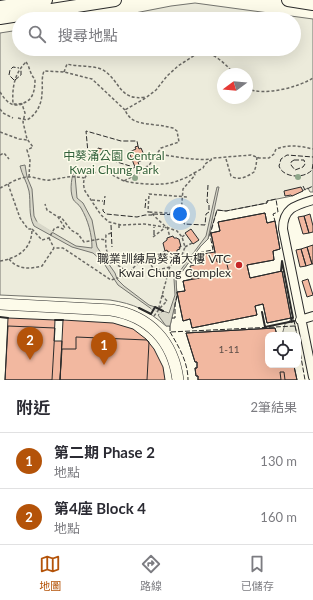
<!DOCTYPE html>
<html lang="zh-TW">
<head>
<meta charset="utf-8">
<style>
  :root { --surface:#fff; --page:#f2f2f3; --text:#2b2b33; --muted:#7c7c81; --line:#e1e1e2; --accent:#b45309 }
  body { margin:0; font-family:Lato,"Noto Sans TC",sans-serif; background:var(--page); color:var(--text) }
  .controls { position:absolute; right:12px; bottom:12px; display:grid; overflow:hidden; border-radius:8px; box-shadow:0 4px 16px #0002 }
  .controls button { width:36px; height:36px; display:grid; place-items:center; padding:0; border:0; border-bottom:1px solid var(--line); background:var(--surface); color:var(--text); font:20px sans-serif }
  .compass { position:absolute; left:217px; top:68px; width:36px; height:36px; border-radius:50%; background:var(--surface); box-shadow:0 4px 16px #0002; rotate:254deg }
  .you { position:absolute; left:180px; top:214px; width:14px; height:14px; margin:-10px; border:3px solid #fff; border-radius:50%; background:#1a73e8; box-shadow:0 0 0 6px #1a73e833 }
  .badge { display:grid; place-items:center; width:26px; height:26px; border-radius:50%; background:var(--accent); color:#fff; font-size:13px; font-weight:700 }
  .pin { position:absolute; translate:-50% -33px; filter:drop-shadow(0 1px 2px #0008) }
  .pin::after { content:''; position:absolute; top:21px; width:14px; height:12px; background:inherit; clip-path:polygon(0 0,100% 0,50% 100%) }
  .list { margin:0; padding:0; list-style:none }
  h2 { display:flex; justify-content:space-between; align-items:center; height:52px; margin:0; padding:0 16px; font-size:17px }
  h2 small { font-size:13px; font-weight:400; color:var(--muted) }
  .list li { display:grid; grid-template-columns:26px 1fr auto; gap:12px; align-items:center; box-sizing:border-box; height:56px; padding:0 16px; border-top:1px solid var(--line) }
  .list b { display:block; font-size:15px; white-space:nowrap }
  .list p { margin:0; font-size:13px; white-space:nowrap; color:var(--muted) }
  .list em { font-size:13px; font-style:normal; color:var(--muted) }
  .icon { flex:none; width:22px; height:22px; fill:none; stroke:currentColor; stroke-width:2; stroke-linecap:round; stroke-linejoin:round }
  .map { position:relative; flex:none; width:313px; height:380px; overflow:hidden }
  .search { position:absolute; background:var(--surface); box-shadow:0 4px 16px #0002; left:12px; right:12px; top:12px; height:44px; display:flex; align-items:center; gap:10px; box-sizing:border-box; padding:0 14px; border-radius:22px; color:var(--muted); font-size:15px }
  .sheet { height:164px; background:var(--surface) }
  nav { display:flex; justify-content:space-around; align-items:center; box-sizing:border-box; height:56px; border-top:1px solid var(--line); background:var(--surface); font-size:11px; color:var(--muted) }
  nav a { display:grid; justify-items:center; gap:2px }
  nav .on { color:var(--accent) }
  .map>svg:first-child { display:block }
</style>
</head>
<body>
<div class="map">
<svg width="313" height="380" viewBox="0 0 313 380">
  <rect width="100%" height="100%" fill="#fdfbea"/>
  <!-- green -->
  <path fill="#ecebdb" stroke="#74746e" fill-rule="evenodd" d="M195,3l118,16v173h-3l-2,-4 -16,8 -25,5v2l-41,8 -9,-1 -9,29 -8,8 -24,33 1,16 -7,30h-4c-19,-16 -31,-22 -56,-26l-110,-5v-262l19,-3v19h275v-30h-190l67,-13zM223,74h24v24h-24z
    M292,319l2,1 3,15h-15l3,-11z"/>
  <!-- water -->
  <path fill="#d8d7c9" stroke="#74746e" d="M25,165l2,12 5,12 2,27 4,8 38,22 16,2c0,-14 -4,-28 -11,-40 -2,-4 -7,-6 -8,-9 -4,-10 -1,-23 2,-32l3,1 -3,8 2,22 6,5 9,17 5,27 18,26 2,6 7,7 25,19 6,2 -2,3 -35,-25 -15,-23 -10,-9 -21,-6 -38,-21c-6,-11 -3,-24 -5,-35 -2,-9 -7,-16 -9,-25z
    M217,187h2l-11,52 -8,8 -24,33 1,16 -7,30h-4l-8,-11 5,-4 6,2 6,-18 -1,-16 32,-43z"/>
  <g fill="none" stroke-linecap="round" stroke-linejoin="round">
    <!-- stream -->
    <path stroke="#d8d7c9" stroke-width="2.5" d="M35,222l16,10
      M152,308l11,7"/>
  </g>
  <!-- building -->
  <path fill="#f2b8a0" stroke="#2b2b2b" d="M138,146l1,3 2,-1 4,9 -2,3 -5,2 1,3 -4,2 -6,-15 7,-3 -1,-2z
    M98,148l7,2 -3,7 -6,-2z
    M301,187l2,4 -11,5 -1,-1 -6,1 -1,-5z
    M265,213l2,10 8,-2 5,28 -7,2 1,9 -27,5 3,13 32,-7 9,47 -24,5 -4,-19 -8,2 2,9 -65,13 -2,-9 -7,2 -6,-29 8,-1 -2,-10 46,-8 -3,-13 -9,2 -6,-29 9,-2 -2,-9z
    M265,213l2,10 8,-2 5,28 -7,2 1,9 -27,5 3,13 32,-7 9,47 -24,5 -4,-19 -8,2 2,9 -65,13 -2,-9 -7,2 -6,-29 8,-1 -2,-10 9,-2 -2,-13 9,-2 -2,-9 18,-3 -4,-19 9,-2 -2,-9z
    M310,214l3,12v6l-4,1 -5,-17z
    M304,216l5,17 -6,1 -5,-17z
    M191,229l8,11 -6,4 -8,-11z
    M173,236l1,2h3l1,1h1l2,8h-2l1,2 -3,1v2l-6,2 -1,-2h-2l-1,-2 -2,1 -2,-8 4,-3v-2z
    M313,245v19h-1l-5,-17z
    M307,247l5,17 -6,2 -5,-17z
    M301,249l5,17 -6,1 -4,-17z
    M308,279l5,16 -6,2 -5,-16z
    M8,318l47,2 -1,21h8l-2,39h-55z
    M63,320l50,3 20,6 13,10 8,10 9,18 2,13h-105z
    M8,326l47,2 -3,52h-47z
    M275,328l2,7h-9v30h27l-1,1 3,14h-12l-1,-8h-4l1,8h-83v-4h-2l-1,-8h2v-6h-2l-9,-29z
    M275,328l2,7h-9v30h27l-1,1 3,14h-99v-4h-2l-1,-8h2v-6h-2l-9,-29z
    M76,337l71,3 2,2 -2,38h-87l2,-31h14z"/>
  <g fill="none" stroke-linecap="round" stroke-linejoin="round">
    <!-- street casing -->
    <g stroke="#2b2b2b" stroke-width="10">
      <path id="street" d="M313,200c-17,5 -30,8 -30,29l30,148
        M300,320l13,-4"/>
    </g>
    <!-- secondary casing -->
    <g stroke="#2b2b2b" stroke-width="12">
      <path id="secondary" d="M0,304l111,6c38,6 62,31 67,70"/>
    </g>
    <!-- primary casing -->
    <g stroke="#2b2b2b" stroke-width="14">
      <path id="primary" d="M288,0l25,4
        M0,7l46,-7
        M0,18l115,-18"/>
    </g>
    <!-- path -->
    <path stroke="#6a6964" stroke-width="1.5" stroke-dasharray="3 2" stroke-linecap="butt" d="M26,62c4,5 4,13 9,17 0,16 -4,26 -22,25 -1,-16 1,-30 13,-42z
      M64,72l3,-8c11,3 23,1 34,5 19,9 17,33 45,28
      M247,88c15,9 52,-1 66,-10
      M0,92c5,8 11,16 22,12l3,9 -2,9 4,17 6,8 -6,3 3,10 -1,17
      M0,109l3,4 10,5
      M18,118l9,2c9,-5 15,-16 15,-27 1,-8 -1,-14 2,-22l20,1 28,7 33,31
      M0,132l19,7 8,1
      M156,154c19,2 38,7 56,5
      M0,155l4,-2 5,6
      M226,159l5,17c7,5 16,1 23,-4l2,-6 1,-9
      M194,173l9,-5 2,-4 9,-6 37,-3 8,3h10l5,-4 2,-5c13,-5 24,-3 37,0
      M124,181c-14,-7 -22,-13 -38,-5 -3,4 -3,9 -1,15l16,24 8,7 12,3 23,-1 20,3
      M8,184l12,34 8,11h4
      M0,188c9,-4 18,-11 29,-11 7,0 14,4 21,3 14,-2 20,-5 34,-2
      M92,200l11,1
      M181,211l4,1
      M150,212h-2l1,-18 38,3
      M58,217h3l10,13 7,4 6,8 16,-3 6,1
      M119,225v5
      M167,227l3,10
      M111,233l-5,2c-2,23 6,27 24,38 4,-7 8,-11 16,-11l5,2
      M153,237l13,-10
      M182,237l4,-3
      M49,238l5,10
      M185,247l7,-4
      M165,251l-14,13 3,7 16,-4
      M175,253l2,7
      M9,259c9,11 21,10 33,7l12,-18h9l48,32 10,-3 7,-5
      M0,261c18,-3 32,-12 32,-32l10,11 7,-2 5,-9 4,-2 5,2 2,-1 -7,-11 -11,-7 -2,-6
      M160,308l7,-7 -5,-6
      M154,316l6,-8 -1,-1 11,-41 12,-11 3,-8 -3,-10 -5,-6 -11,-4 -16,-15 31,2 2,-25 12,-14 -1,-2c-6,4 -13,7 -20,9 -12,4 -38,2 -50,-1l15,-8 11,-9 11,-16 18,-6 -2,-11 -4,-3c-6,-1 -11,-3 -17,-3 -13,-2 -25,-1 -31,-15l19,-11 12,-9 11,-14 11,-10 23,-15c13,2 25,13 33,23"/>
    <!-- street -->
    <use href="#street" stroke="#fdfbea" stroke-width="8"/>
    <!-- secondary -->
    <use href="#secondary" stroke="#fdfbea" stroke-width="11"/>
    <!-- primary -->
    <use href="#primary" stroke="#fdfbea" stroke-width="12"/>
    <!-- fence -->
    <path stroke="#2b2b2b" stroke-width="1" stroke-dasharray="5 2" stroke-linecap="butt" d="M14,80l-5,-5 1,-5 3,-3 6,1
      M15,80l6,-5v-6
      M294,160h10l1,4 -2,3 -8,3 -4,-5v-3z
      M313,164l-1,6c-8,9 -29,8 -33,-4l2,-7 6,-4 26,2
      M135,167l-3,2 -2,-3 -42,-13 -2,-22 35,10h16l1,5
      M303,186l2,4 8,-4
      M104,205l1,-9
      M145,208l1,-9
      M103,209v2l3,3 31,3 8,-2h7
      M153,214l29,1 3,3 -1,6 21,1 1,-11 3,-2v-8l-2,-2 1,-17
      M111,225l1,22
      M154,235v-8
      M201,254v-2l12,-2 -3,-15 7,-25 9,1 41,-8v-2l9,-2 2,13 -5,2 2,7
      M172,318h3v-14l2,-8 1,-1
      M170,326v6l125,-6 -1,-5
      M295,326l2,9
      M170,332c9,15 18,30 18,48
      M298,340l7,40"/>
    <!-- wall -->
    <path stroke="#2b2b2b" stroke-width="2" d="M281,271l1,-10 11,57h-2l1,4
      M139,308l12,6 4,-7 8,4
      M262,312l3,15 29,-6
      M0,317l8,1
      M55,320h8"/>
  </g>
  <!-- trees -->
  <g fill="#8ea78a">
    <circle cx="298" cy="177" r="3"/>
    <circle cx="135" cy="178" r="3"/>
  </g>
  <!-- markers -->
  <circle fill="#c62828" stroke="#fdfbea" stroke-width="1.5" cx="239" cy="265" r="4"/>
  <g text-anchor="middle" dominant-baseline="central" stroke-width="3" stroke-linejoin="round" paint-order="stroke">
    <!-- number labels -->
    <g font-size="10" fill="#5d4e48">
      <text x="229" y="349">1-11</text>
    </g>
    <!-- park labels -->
    <g font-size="12" fill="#34623c" stroke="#fdfbea">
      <text x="114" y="155">中葵涌公園 Central<tspan x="114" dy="14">Kwai Chung Park</tspan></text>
    </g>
    <!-- poi labels -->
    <g font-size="12" fill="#2b2b2b" stroke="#fdfbea" text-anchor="end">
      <text x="231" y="258">職業訓練局葵涌大樓 VTC<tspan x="231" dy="14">Kwai Chung Complex</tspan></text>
    </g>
  </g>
</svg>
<div class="controls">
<button><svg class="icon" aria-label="locate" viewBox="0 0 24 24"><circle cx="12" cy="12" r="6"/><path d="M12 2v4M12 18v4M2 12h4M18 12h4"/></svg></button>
</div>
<svg class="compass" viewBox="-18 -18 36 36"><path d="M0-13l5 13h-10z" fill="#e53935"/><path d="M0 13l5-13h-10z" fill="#7c7c81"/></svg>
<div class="you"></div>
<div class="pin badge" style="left:104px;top:365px">1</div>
<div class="pin badge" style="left:30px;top:360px">2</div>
<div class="search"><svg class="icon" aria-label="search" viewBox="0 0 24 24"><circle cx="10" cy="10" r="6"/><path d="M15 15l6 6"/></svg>搜尋地點</div>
</div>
<section class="sheet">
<h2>附近<small>2筆結果</small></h2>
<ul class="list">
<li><span class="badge">1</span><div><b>第二期 Phase 2</b><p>地點</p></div><em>130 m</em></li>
<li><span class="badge">2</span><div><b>第4座 Block 4</b><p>地點</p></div><em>160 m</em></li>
</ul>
</section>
<nav>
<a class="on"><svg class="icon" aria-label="map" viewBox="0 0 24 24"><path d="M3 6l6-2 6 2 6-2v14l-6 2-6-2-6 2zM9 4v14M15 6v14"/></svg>地圖</a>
<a><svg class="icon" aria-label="directions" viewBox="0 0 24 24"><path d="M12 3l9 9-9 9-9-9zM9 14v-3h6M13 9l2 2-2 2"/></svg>路線</a>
<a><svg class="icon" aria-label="saved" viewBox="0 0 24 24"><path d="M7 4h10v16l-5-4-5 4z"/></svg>已儲存</a>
</nav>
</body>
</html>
